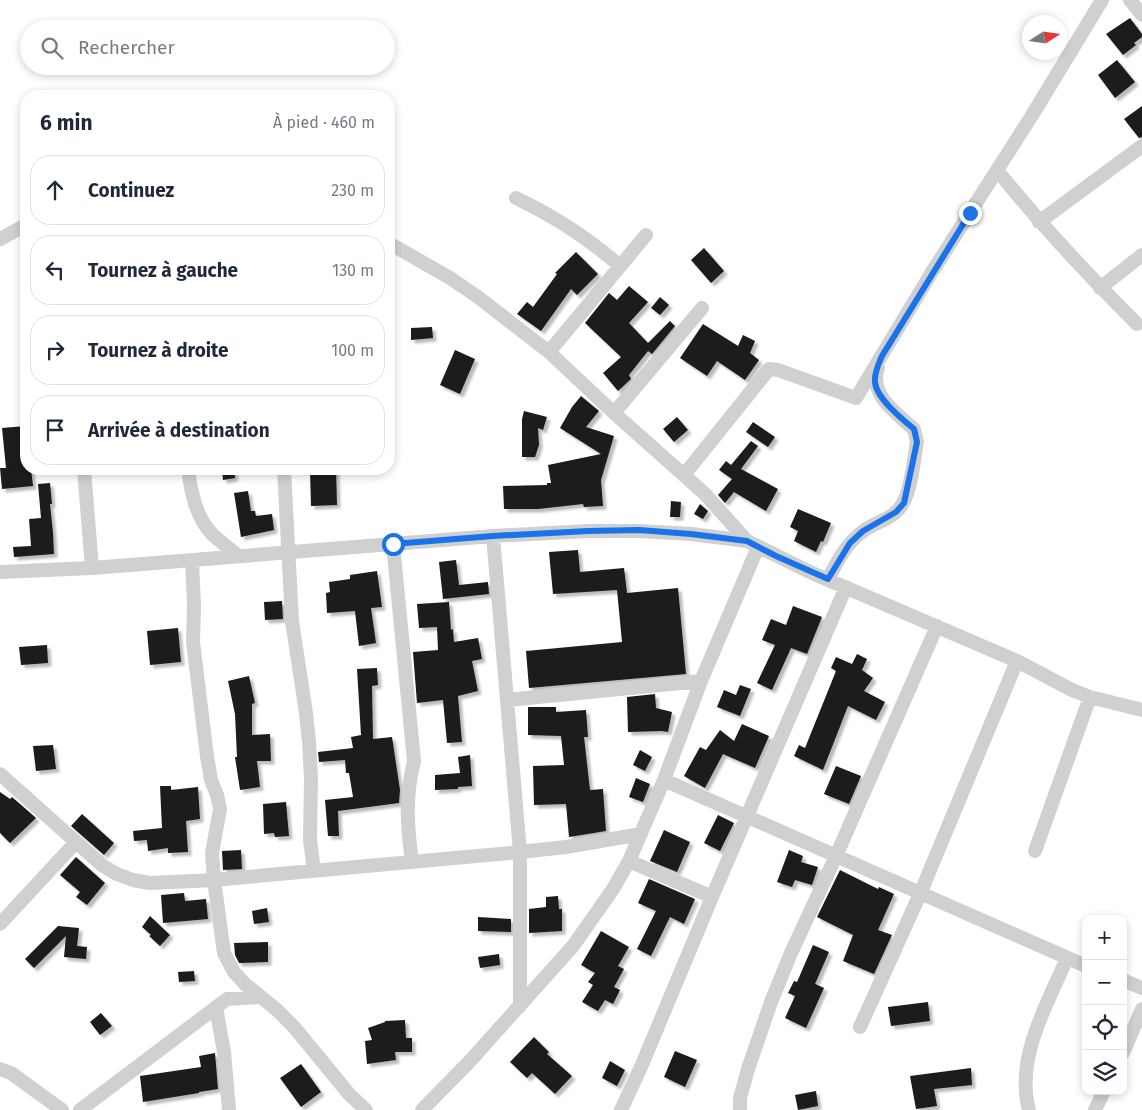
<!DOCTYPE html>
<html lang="fr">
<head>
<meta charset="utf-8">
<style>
  :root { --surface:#fff; --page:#f2f2f3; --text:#1f2937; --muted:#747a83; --line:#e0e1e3 }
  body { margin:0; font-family:"Fira Sans",sans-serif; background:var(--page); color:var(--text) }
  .controls { position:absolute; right:15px; bottom:15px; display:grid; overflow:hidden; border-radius:10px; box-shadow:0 2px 8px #0003 }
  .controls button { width:45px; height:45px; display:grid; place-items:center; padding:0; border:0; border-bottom:1px solid var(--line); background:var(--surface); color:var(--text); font:25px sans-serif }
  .compass { position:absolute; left:1022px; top:15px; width:45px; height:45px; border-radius:50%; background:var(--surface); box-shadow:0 2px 8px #0003; rotate:78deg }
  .stop { position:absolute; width:15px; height:15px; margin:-11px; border:4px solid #1a73e8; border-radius:50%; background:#fff }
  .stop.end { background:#1a73e8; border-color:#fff; box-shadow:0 1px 5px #0008 }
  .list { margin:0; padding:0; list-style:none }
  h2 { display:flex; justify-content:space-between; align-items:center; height:65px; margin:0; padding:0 20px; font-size:21px }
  h2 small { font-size:16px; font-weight:400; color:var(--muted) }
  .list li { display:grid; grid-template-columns:32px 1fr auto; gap:15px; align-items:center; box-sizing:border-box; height:70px; margin:0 10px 10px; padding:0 10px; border:1px solid var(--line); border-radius:20px }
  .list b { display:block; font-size:19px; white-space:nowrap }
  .list em { font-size:16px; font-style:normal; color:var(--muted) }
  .icon { flex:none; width:28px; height:28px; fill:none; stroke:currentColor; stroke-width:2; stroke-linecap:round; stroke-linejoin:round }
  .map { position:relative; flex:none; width:1142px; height:1110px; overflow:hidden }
  .search { position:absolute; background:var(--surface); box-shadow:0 2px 8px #0003; left:20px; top:20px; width:375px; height:55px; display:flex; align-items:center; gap:12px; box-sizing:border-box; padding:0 18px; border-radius:28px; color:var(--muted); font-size:19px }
  .panel { position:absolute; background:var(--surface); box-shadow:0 2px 8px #0003; left:20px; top:90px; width:375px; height:385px; border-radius:20px }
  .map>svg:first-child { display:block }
</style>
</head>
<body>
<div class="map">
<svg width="1142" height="1110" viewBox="0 0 1142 1110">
  <defs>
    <filter id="shadow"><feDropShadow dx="3.5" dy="3.5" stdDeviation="1" flood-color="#0004"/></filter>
  </defs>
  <rect width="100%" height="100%" fill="#fff"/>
  <!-- building -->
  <path fill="#1a1a1a" filter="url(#shadow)" d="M1130,18l12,16v3l-8,6 2,2 -13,10 -17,-21z
    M1117,60l18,22 -20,16 -17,-23z
    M1142,106v31l-3,1 -15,-19z
    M704,248l20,23 -13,12 -20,-23z
    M576,252l22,22 -21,21 -6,-6 -30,42 -24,-17 10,-12 6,5 24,-33 -2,-1z
    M629,286l19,16 -19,21 19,20 22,-22 5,5 -23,28 -4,-3 -19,24 2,4 -13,12 -15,-18 18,-16 -36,-34 24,-30 8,7z
    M660,297l9,8 -9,10 -9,-7z
    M703,324l35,22 5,-11 12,6 -5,12 9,7 -14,20 -28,-19 -10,15 -27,-18z
    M432,327l1,11 -22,2v-12z
    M455,350l20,9 -15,35 -20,-9z
    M581,396l18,15 -13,16 28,9 -13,44 2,26 -19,1 -1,-3 -45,5h-34l-1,-23 44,-1v-2h4l-3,-18 53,-11 -41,-26 12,-21z
    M524,411l23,6 -4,13 -5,-2 1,17 -4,12h-13v-38z
    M677,417l11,13 -14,12 -11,-13z
    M753,422l22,15 -7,10 -22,-15z
    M26,426v43h5l2,17 -31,3 -2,-21h6l-4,-40z
    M751,441l7,5 -17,23 37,20 -12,22 -32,-19 -9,11 -7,-8 14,-16 -13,-9 7,-9 5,4z
    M222,469h12l1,9 -12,2z
    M330,469h6l1,36 -26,1 -1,-36z
    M50,483l2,21h-2l3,29 1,21 -40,3 -1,-10 18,-1 -2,-27 12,-1 -3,-34z
    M248,491l3,20h4l1,5 16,-2 2,16 -33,7 -7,-44z
    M671,501l10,1 -1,15h-10z
    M700,504l8,7 -5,8 -9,-5z
    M798,509l33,14 -8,19 -2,-1 -5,11 -22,-11 4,-10 -8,-4z
    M578,550l2,22 44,-4 3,25 51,-5 8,86 -157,14 -3,-37 96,-9 -5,-52 -64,4 -4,-42z
    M456,560l3,25 29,-3 1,12 -46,5 -4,-37z
    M377,571l5,36 -11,1 5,35 -17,3 -4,-35 -28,2 -1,-20 4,-1 -1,-10 21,-3v-4z
    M282,601l1,18 -18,1 -1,-18z
    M449,602l2,28 2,-1 1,13 24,-4 4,21 -10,2 6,30 -20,5 4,46 -15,1 -4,-43 -26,3 -4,-51 25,-2 -1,-23 -18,1 -2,-24z
    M793,606l29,11 -15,37 -16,-6 -19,42 -15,-7 18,-38 -13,-5 9,-21 15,6z
    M178,628l3,34 -31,3 -3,-34z
    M47,645l1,18 -27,2 -2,-18z
    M857,654l10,5 -5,11 11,8 -9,13 21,11 -9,18 -28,-14 -25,64 -29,-14 5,-11 6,3 31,-77 -5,-3 5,-11 16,7z
    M377,668l1,17 -6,1 1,53 19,-2 8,53 -1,13 -61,8 1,25h-11l-3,-36 28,-3 -4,-24h-3l-1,-13 -26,2 -1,-10 35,-4 -2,-11 10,-2 -4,-66z
    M249,676l6,27 -3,1v31l18,-1 1,27h-14l3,26 -20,3 -5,-33h2l-2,-43 -7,-33z
    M740,685l11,4 -11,27 -23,-9 7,-17 12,5z
    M655,694l1,14 16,4 -4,20 -6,-1 -34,1 -1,-35z
    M528,707h28v5l30,-2 2,27h-4l6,53 13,-1 3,42 -37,6 -3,-33 -32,1 -1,-39 31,-1 -3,-29 -33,-1z
    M742,724l27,12 -14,32 -32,-14 -18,34 -21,-12 16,-29 6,3 14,-20 14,11z
    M53,745l3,24 -20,2 -3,-25z
    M640,750l12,7 -7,14 -12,-6z
    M470,755l2,31 -14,1v2l-23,1v-15l25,-2 -2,-16z
    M836,766l25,10 -12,28 -25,-10z
    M636,778l14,6 -7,18 -14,-5z
    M160,786h11v4l27,-3 2,32 -14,2 2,31 -20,1v-5l-20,3 -1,-11 -13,1 -1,-10 29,-3z
    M0,792l10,7 2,-2 24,21 -26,25 -10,-10z
    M286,802l3,34 -14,1 -1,-4 -10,1 -1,-30z
    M82,814l32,29 -10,12 -33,-29z
    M718,815l16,8 -14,28 -16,-8z
    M664,830l26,12 -13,30 -27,-11z
    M241,850l1,19 -19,1 -1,-19z
    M789,850l14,6 -2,6 17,5 -6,18 -17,-5 -3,7 -15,-5z
    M76,857l29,26 -18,22 -11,-8 4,-5 -20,-17z
    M840,870l38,19 1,-2 15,7 -16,36 14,5 -18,39 -31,-13 10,-26 -36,-18z
    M649,879l46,20 -11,25 -14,-7 -19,39 -14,-7 19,-38 -18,-8z
    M184,893l1,8 21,-2 2,20 -45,4 -2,-28z
    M558,896l1,13h3v22l-33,2v-24l17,-2v-10z
    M267,908l2,14 -15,2 -2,-13z
    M150,916l20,19 -10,11 -11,-10 2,-1 -9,-8z
    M478,917l33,2v13l-33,-1z
    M58,926l21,2 -2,18 10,1 -1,12 -22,-2 2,-21 -32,32 -9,-9z
    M601,931l28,16 -11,19 6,3 -10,18 6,3 -7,14 -8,-4 -7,11 -16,-9 11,-17 -5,-3 7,-9 -14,-8z
    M268,942v20l-29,1 -4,-8 -1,-12z
    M813,945l16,7 -14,32 9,4 -18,40 -21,-10 10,-22 -7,-3 6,-12 3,1z
    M499,954l1,11 -20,3 -2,-11z
    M194,971l1,10 -16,1 -1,-10z
    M928,1002l2,19 -39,5 -3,-19z
    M101,1013l11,13 -12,9 -10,-13z
    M405,1020l1,18h6v14h-17l1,8 -29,4 -2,-23 7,-1 -4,-12 17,-6v-1z
    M534,1037l15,15 -2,2 25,22 -17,18 -23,-21 -5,5 -17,-16z
    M675,1051l22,9 -12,27 -21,-10z
    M215,1053l3,36 -19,3v1l-56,9 -3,-26 61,-9 -2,-11z
    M610,1061l15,9 -8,16 -15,-8z
    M301,1064l20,28 -20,15 -21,-29z
    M971,1068l1,17 -38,4 3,17 -21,3 -6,-33z
    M816,1091l2,15 -20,4 -3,-15z"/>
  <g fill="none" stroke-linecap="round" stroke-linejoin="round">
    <!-- street -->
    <path stroke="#d0d0d0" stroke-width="14" d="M1130,0l12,15
      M997,170c44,55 91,105 140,154
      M516,198c38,18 72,40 104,68
      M1039,222l103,-76
      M0,239l26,-14
      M389,243l61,35 28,19 71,55 65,61 91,81 42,47
      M1100,288l42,-33
      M549,352l97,-117
      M614,413l88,-105
      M84,469l8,99
      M188,469c3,23 8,49 25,66 8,7 17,14 25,21
      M284,469l8,152 14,92 3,29 2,36 -1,62 4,31
      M684,475l85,-106 9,1 78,28 76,-126 99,-155 71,-117
      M493,536l27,316v154
      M393,544l21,217c-9,37 -7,63 -2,101
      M192,561l2,44 -1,37 14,114 4,24 6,15 3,14 -8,44 2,27 10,73 10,19 11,12 32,26 17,17 55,67 17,16
      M0,572l92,-4 401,-32 95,-5h51l52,3 56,7 65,32 205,88 55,29 18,7 52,13
      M828,579c9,-17 18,-35 34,-47 13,-11 32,-12 41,-29 8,-13 11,-44 14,-61l-3,-13c-17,-15 -46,-35 -36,-61
      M507,700l194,-19
      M0,774l103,92 14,8 16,6 17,3 64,-3 306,-28 46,-5 75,-13
      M664,780l422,186
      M1035,851l55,-154
      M629,861l83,36
      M0,924l76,-82
      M1123,980l19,8
      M216,1007l8,45 5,58
      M860,1027l60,-133 97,-233
      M1123,1053l19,-44
      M0,1069l11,4 51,37
      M80,1110l147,-111 33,-2
      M422,1110l48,-49 103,-115 40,-57 16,-28 35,-81 37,-99 57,-134
      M621,1110l20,-43 71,-170 134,-310
      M740,1110v-12l8,-29 23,-67 20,-49 45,-97 101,-230
      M1029,1110c-14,-52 18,-105 38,-152
      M1095,1110l9,-19"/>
  </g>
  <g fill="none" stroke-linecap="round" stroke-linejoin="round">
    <!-- route -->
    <path stroke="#1a73e8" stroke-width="6" d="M393,544l100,-8 95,-5 51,-1 52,4 56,7 29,15 52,23 22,-36 13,-12 33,-19 8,-9 13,-61 -3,-13c-12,-10 -38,-31 -39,-47 -1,-9 4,-19 7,-26l88,-143"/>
  </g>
</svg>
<div class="controls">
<button>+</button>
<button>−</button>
<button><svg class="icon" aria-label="locate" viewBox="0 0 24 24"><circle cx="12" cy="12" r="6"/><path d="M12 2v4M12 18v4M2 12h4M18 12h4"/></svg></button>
<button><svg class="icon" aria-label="layers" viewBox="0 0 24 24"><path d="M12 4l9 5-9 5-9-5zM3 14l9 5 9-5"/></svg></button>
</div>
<svg class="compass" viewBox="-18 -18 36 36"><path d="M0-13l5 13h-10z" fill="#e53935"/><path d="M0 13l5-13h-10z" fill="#747a83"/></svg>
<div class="stop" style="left:393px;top:544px"></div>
<div class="stop end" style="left:970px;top:213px"></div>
<div class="search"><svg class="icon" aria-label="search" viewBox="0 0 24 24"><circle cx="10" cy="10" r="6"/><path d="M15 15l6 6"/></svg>Rechercher</div>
<section class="panel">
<h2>6 min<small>À pied · 460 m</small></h2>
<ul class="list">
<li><svg class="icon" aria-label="ahead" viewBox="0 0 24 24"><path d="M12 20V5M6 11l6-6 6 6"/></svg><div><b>Continuez</b></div><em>230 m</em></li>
<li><svg class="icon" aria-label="left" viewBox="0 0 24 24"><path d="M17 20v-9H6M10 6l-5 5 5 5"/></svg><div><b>Tournez à gauche</b></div><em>130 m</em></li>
<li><svg class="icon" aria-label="right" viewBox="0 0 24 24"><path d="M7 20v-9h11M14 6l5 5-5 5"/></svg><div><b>Tournez à droite</b></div><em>100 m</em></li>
<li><svg class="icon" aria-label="arrive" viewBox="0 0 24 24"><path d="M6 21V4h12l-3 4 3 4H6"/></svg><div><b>Arrivée à destination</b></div></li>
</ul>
</section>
</div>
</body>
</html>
